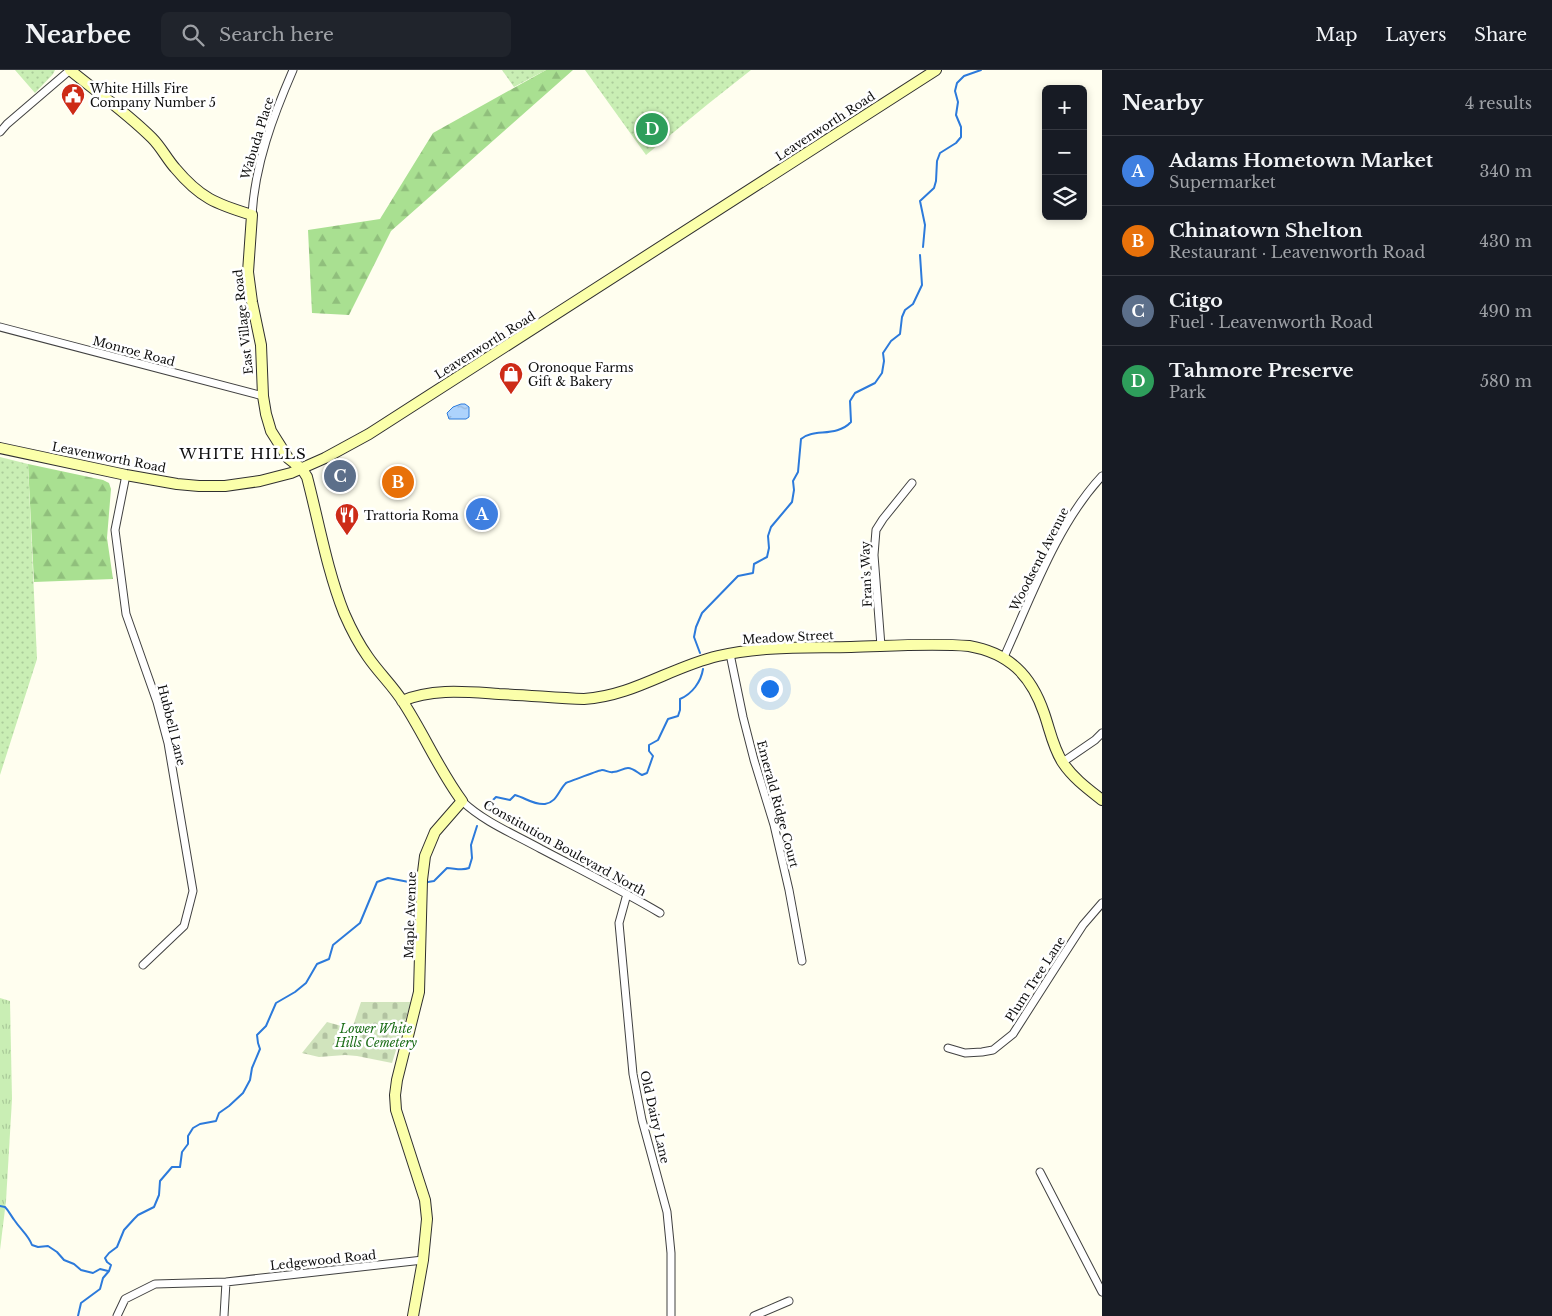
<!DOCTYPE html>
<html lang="en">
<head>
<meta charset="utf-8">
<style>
  :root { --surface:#171b24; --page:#20242c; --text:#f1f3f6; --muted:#9ea1a6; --line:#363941; --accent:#cd2b17 }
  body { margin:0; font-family:"Libre Baskerville",serif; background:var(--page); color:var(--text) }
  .controls { position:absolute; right:15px; top:15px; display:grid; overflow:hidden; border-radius:8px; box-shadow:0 2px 8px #0003 }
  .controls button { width:45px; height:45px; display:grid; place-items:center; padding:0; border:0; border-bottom:1px solid var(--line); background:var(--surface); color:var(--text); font:25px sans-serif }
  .you { position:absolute; left:769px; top:618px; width:18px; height:18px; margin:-12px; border:4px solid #fff; border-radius:50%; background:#1a73e8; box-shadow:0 0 0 8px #1a73e833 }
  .badge { display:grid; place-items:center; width:32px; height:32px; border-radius:50%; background:var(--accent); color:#fff; font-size:16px; font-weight:700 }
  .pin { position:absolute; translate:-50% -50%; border:2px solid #fff; box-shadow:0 1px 5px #0006 }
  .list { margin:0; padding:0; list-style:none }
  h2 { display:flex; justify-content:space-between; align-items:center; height:65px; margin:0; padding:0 20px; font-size:21px }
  h2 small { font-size:16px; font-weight:400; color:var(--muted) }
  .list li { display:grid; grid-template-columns:32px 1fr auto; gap:15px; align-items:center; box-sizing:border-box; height:70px; padding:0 20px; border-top:1px solid var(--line) }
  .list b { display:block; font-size:19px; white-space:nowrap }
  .list p { margin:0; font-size:16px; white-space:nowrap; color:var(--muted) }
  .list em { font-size:16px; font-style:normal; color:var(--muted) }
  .icon { flex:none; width:28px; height:28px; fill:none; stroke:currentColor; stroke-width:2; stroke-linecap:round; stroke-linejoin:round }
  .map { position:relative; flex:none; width:1102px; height:1246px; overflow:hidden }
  header { display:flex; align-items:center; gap:30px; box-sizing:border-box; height:70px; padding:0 25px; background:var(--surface); border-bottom:1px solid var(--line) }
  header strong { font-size:24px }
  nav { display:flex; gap:28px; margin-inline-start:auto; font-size:18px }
  .search { width:350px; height:45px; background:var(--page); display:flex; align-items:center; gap:12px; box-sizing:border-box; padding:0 18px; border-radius:8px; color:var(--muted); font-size:19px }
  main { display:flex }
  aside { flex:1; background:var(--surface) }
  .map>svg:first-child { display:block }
</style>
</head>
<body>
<header>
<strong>Nearbee</strong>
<div class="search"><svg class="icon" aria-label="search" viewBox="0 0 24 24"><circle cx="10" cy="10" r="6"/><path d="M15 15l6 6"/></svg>Search here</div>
<nav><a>Map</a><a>Layers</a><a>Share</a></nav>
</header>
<main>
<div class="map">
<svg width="1102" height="1246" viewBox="0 0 1102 1246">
  <defs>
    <pattern id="grass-tufts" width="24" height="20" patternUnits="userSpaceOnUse" patternTransform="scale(1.25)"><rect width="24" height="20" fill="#c9eeb4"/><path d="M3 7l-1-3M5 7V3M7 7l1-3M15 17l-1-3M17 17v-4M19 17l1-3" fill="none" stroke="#abcb9a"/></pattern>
    <pattern id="forest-firs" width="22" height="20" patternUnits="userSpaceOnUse" patternTransform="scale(1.25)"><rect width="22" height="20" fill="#a9e091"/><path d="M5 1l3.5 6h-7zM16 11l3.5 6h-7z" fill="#90bf7c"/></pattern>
    <pattern id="cemetery-stones" width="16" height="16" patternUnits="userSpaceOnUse" patternTransform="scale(1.25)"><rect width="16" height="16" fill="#d1e4bd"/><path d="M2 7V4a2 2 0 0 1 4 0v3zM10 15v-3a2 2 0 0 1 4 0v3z" fill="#b2c2a1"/></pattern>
    <pattern id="park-dots" width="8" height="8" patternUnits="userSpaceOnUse" patternTransform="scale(1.25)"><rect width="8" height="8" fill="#c9eeb4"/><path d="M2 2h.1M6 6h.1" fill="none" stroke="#abcb9a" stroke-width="1.8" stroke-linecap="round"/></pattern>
    <pattern id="water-ripples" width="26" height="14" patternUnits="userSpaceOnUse" patternTransform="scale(1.25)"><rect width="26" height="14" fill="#add3fc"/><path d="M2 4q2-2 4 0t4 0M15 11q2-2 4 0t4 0" fill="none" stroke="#94b4d7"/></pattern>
  </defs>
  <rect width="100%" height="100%" fill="#fffeef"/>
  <!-- grass -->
  <path fill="url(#grass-tufts)" d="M0,928l10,3 2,98 -6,102 -6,49z"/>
  <!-- forest -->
  <path fill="url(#forest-firs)" d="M546,0h27l-182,161 -42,84 -37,-2 -4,-83 72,-11 53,-86z
    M28,394l75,16 6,3 2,6 -4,49 6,41 -79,3z"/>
  <!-- cemetery -->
  <path fill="url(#cemetery-stones)" d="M361,932h50l-19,61 -35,-7 -12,-1 -26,2 -17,-4 25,-31 25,7z"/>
  <!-- park -->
  <path fill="url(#park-dots)" d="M15,0h40l-2,4 -18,19z
    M502,0h44l-32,17z
    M585,0h166l-43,34 -62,51z
    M0,387l28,7 9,195 -37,116z"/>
  <!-- water -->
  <path fill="url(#water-ripples)" stroke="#2c7adb" d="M461,334h4l4,3v10l-3,2h-17l-2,-6 6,-6z"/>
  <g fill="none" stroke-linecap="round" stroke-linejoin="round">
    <!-- stream -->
    <path stroke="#2c7adb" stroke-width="2" d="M923,177l2,-22 -5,-24 14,-13 2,-7 1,-20 3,-8 16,-10 5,-6v-10l-5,-12 2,-13 -3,-11 2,-8 7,-7 17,-6
      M700,583l-6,-16 2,-10 6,-14 36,-37 15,-3 1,-9 13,-7 2,-9 -1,-12 3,-9 21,-25 2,-12 -1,-9 5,-9 3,-33c12,-11 35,-1 50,-17l-1,-21 5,-8 20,-10 7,-10 2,-12 -1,-8 8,-12 9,-7 2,-17 3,-7 8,-6 9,-19 -2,-30
      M486,737l10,-10 14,3 5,-5c11,3 18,10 30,9 12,-2 13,-13 21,-21 2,-1 34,-13 36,-13 4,0 7,3 11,2 6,0 10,-4 15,-4 5,0 10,5 14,7l5,-2 6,-17 -4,-5v-6l9,-5 10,-21 10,-3 2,-6v-11c12,-5 21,-17 23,-30
      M428,812l6,-1 13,-13c7,0 15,3 22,0l3,-10 -1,-13 6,-19
      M0,1136l5,1c4,4 6,9 10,14 6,9 13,14 17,24l6,2 10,-1 9,6 7,8 10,4 7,6 12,3 7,-4 8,2
      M78,1246l3,-13 19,-14 3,-11 6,-7 2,-6 -4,-3 -2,-4 4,-5 8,-6 7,-17 10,-11 4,-4 16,-8 5,-12 1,-14 12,-14h8l2,-15 6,-8v-8l5,-8 7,-4 16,-3 3,-8 10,-7 14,-13 7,-13 2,-12 8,-19 -2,-6 -1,-8 9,-9 10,-23 19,-11 11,-9 11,-19 12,-5 4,-14 27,-22 17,-41 11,-4 26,5"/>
    <!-- street casing -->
    <g stroke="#414141" stroke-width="9">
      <path id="street" d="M0,62l7,-8 63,-54
        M252,145c3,-51 21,-99 41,-145
        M0,257l263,69
        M126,405l-11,55 11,84 31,88 11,41 25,148 -9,35 -41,39
        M881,576l-7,-91 2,-25 7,-11 29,-36
        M730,584l13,63 11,43 20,65 15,65 13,71
        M1004,587c27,-59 53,-133 98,-181
        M1063,692l32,-22 7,-7
        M462,731c22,21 52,33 79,48 40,21 80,41 119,64
        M627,824l-8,29 14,151 9,46 25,92 4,41v63
        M948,978l17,5 17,-1 11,-2 20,-16 46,-72 24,-37 19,-22
        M1040,1102l62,120
        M117,1246l8,-17 30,-15 71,-2 197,-22
        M224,1246l2,-34
        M754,1246l35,-15"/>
    </g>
    <!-- secondary casing -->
    <g stroke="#303030" stroke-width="12">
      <path id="secondary" d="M70,0c27,22 57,43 82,68 9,9 15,21 23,30 25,30 41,36 77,47l-4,57 4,30 9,43 2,51 3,18 5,17 17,27 14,11 5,8c12,46 20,93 37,136 7,16 14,30 24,44 11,16 25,29 35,45 21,32 36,68 59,99l-27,31 -10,24 -3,24 -3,112 -22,88 -2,15 1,15 29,90 2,19 -4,41 -10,56
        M0,378l126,27 51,9 22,2h26l35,-5 31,-8 34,-15 44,-24 567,-364
        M402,631c31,-13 65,-9 97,-7 28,1 57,4 85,5 49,-3 87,-32 134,-43 43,-10 88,-8 133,-9 39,-1 79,-4 118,-1 40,7 62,29 75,67 6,17 9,35 19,50 10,15 25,26 39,37"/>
    </g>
    <!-- street -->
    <use href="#street" stroke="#fff" stroke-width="7"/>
    <!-- secondary -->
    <use href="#secondary" stroke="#fbffaa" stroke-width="10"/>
  </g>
  <!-- icons -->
  <defs>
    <g id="civic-pin" transform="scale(1.25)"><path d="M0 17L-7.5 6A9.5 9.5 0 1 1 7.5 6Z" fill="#cd2b17" stroke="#fff"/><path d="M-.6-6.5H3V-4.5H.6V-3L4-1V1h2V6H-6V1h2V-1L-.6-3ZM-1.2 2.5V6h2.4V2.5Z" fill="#fff"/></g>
    <g id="shop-pin" transform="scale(1.25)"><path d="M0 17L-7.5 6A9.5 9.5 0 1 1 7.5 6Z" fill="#cd2b17" stroke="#fff"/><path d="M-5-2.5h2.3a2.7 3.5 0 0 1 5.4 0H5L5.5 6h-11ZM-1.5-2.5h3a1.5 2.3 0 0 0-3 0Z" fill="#fff"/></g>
    <g id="restaurant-pin" transform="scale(1.25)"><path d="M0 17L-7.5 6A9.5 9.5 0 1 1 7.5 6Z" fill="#cd2b17" stroke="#fff"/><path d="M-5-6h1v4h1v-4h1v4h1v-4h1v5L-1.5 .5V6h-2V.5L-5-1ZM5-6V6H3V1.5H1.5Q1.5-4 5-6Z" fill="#fff"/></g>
  </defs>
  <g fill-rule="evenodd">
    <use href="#civic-pin" x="73" y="25"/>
    <use href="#shop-pin" x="511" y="304"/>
    <use href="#restaurant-pin" x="347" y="445"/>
  </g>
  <g text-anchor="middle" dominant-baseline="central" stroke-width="5" stroke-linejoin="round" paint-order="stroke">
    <!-- poi labels -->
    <g font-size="12" fill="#0e0e0e" stroke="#fff" text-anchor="start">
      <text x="90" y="18">White Hills Fire<tspan x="90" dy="14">Company Number 5</tspan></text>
      <text x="528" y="297">Oronoque Farms<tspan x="528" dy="14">Gift &amp; Bakery</tspan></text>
      <text x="364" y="445">Trattoria Roma</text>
    </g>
    <!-- street labels -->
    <g font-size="12" fill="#0e0e0e" stroke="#fff">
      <text transform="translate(825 56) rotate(-33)">Leavenworth Road</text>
      <text transform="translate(257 68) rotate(-73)">Wabuda Place</text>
      <text transform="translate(243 252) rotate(-96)">East Village Road</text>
      <text transform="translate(485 275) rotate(-32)">Leavenworth Road</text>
      <text transform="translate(134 281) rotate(15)">Monroe Road</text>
      <text transform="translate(109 387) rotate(11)">Leavenworth Road</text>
      <text transform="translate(1039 489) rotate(-63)">Woodsend Avenue</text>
      <text transform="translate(866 504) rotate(-92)">Fran's Way</text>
      <text transform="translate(788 567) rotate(-3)">Meadow Street</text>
      <text transform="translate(172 655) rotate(76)">Hubbell Lane</text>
      <text transform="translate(778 734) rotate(75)">Emerald Ridge Court</text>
      <text transform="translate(565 778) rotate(29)">Constitution Boulevard North</text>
      <text transform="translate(410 845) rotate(-88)">Maple Avenue</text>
      <text transform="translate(1035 909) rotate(-57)">Plum Tree Lane</text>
      <text transform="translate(655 1047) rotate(77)">Old Dairy Lane</text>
      <text transform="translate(323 1190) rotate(-6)">Ledgewood Road</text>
    </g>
    <!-- park labels -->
    <g font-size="12" font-style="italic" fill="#1b6d17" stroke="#fff">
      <text x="376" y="958">Lower White<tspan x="376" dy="14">Hills Cemetery</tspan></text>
    </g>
    <!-- quarter labels -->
    <g font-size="15" letter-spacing="1" fill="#0e0e0e" stroke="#fff">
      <text x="243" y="383">WHITE HILLS</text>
    </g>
  </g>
</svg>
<div class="controls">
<button>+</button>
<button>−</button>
<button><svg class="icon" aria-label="layers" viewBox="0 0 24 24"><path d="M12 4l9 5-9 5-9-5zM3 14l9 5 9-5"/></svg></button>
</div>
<div class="you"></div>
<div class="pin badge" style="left:482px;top:444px;background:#3f7fe0">A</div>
<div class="pin badge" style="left:398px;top:412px;background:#e8710a">B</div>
<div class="pin badge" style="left:340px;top:406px;background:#5c6f8a">C</div>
<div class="pin badge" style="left:652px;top:59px;background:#2e9e5b">D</div>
</div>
<aside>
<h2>Nearby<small>4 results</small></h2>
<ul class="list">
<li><span class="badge" style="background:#3f7fe0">A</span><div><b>Adams Hometown Market</b><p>Supermarket</p></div><em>340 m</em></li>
<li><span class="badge" style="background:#e8710a">B</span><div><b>Chinatown Shelton</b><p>Restaurant · Leavenworth Road</p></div><em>430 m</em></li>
<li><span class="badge" style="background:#5c6f8a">C</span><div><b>Citgo</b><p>Fuel · Leavenworth Road</p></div><em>490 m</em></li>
<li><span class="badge" style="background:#2e9e5b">D</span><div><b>Tahmore Preserve</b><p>Park</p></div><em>580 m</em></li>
</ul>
</aside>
</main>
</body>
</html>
